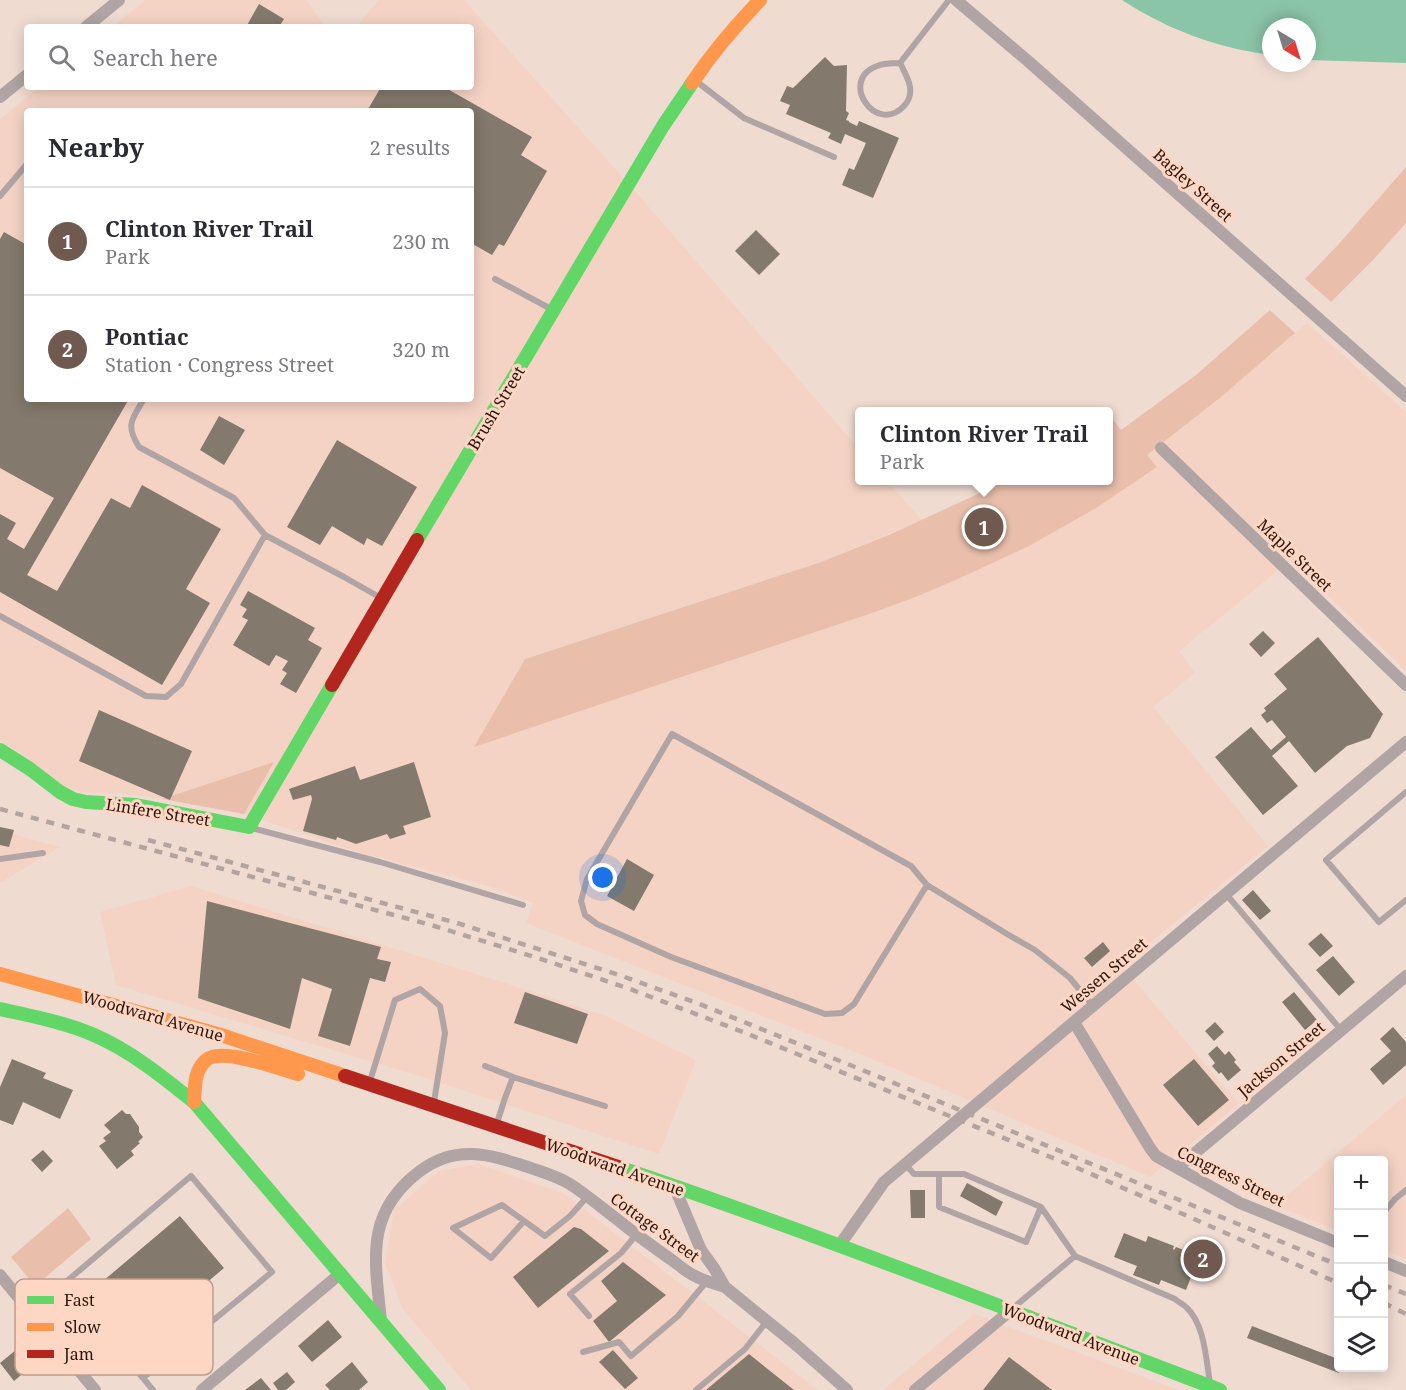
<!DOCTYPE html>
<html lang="en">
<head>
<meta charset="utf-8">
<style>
  :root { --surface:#fff; --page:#f7f7f7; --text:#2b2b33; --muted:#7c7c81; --line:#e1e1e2; --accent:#705a50 }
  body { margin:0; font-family:"Noto Serif",serif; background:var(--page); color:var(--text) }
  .controls { position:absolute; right:18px; bottom:18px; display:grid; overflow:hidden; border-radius:6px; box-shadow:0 3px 15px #0003 }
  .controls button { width:54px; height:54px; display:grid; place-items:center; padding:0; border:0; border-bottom:2px solid var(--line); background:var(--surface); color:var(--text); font:30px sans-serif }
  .compass { position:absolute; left:1262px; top:18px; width:54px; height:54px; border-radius:50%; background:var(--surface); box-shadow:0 3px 15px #0003; rotate:142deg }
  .you { position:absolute; left:603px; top:878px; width:21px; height:21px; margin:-15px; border:4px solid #fff; border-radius:50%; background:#1a73e8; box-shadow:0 0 0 9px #1a73e833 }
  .badge { display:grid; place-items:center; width:39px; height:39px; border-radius:50%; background:var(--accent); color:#fff; font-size:20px; font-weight:700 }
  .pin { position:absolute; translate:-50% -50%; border:3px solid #fff; box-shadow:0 2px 6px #0006 }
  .popup { position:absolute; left:855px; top:407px; width:258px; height:78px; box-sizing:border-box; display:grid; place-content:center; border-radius:6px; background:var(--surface); filter:drop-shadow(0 2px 4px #0005); font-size:20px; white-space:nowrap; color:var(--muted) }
  .popup b { font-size:22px; color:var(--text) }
  .popup::after { content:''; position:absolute; left:50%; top:100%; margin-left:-12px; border:12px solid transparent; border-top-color:var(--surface) }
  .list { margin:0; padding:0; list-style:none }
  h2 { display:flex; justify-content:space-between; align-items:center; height:78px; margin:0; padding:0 24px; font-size:26px }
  h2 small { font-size:20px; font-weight:400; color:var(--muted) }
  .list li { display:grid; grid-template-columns:39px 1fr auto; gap:18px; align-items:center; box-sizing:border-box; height:108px; padding:0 24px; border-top:2px solid var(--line) }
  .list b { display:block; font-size:22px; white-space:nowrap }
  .list p { margin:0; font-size:20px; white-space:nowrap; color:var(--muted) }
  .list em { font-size:20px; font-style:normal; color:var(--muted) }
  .icon { flex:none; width:33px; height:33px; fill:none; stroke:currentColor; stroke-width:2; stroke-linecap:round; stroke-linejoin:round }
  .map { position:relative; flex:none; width:1406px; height:1390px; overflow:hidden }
  .search { position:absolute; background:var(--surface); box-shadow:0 3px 15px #0003; left:24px; top:24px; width:450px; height:66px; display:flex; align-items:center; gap:15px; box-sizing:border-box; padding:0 21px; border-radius:6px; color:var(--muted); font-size:22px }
  .panel { position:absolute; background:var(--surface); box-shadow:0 3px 15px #0003; left:24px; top:108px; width:450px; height:294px; border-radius:6px }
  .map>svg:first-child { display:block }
</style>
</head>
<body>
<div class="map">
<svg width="1406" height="1390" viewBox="0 0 1406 1390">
  <rect width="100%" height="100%" fill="#f0dbd1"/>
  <!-- built -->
  <path fill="#f4d3c4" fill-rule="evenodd" d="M146,0h160l20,27h-214z
    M379,0h85l171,191 224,258 1,31 27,1 35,39 -101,42 -296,97 -50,88 400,-135 83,-33 33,-16 166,-96 -11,-12 75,-58 86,-74 99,89v259l-115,-111 -112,91 16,22 -42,34 115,139 -146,120 117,138 -89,73 -280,-119 -344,-135 7,-20 -45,-17 -130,-34 -114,-38 30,-52 -112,37 -36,-5 -38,-1 -15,-3 -12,-6 -34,-26 -27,-17v-622l39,-32h432v-60h-115zM27,111h444v288h-444z
    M0,831l60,16 -60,36z
    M191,886l305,94 110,36 90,44 -37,94 -240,-78 -303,-91 -16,-73z
    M1406,1095v164l-22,-9v-90h-46v71l-62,-26z
    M478,1164l85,29 255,197h-347l-68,-81 -18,-46 9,-53 45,-39z
    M974,1314l205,76h-296z"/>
  <!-- green -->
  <path fill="#e9bfac" d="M1406,167v56l-33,37 -42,42 -26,-23 32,-33z
    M1270,310l25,23 -74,64 -74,58 10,12 -61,41 -67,38 -71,33 -40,17 -43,16 -401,135 51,-88 296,-97 70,-28 115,-53 102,-1 1,-61 2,-2 10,13 75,-55z
    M274,762l-30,52 -82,-15z
    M68,1208l23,31 -56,47 -24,-29z"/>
  <!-- water -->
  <path fill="#8bc5a8" d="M1122,0h284v63l-99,-3v-33h-36v28c-53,-7 -103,-25 -149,-55z"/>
  <!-- building -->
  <path fill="#83796c" d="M259,4l25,15 -5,8h-33z
    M825,57l9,9 13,-1 -1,46 3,2 -3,7 3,1v1l8,4 2,-5 40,17 -26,60 -31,-13 7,-17 5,2 12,-27 -21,-9 -4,10 -13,-6 3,-5 -45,-19 4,-9 -10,-4 7,-15 6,2z
    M381,87h63l88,50 -11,18 26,16 -43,75 -5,-2 -7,11 -21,-12v-132h-104z
    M756,230l24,24 -21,21 -24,-24z
    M4,232l23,13v154h102l-102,176 30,16 54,-93 19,10 12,-23 79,44 -35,60 24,14 -48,82 -162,-93v-78l16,9 -9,16 17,10 30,-51 -54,-30v-229z
    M219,416l26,14 -21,35 -24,-15z
    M337,440l80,47 -35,59 -15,-8 -3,7 -32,-19 -12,19 -33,-18z
    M248,591l67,37 -7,12 14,8 -26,45 -16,-9 7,-11 -5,-3 6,-9 -12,-6 -7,11 -36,-21 15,-25 -6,-3 5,-8 -7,-4z
    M1263,631l12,12 -14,14 -12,-13z
    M1318,637l65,77 -13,24 -23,8 -32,27 -26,-32 -17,15 26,30 -35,29 -48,-58 36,-30 20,23 15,-13 -14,-17 -5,3 -6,-8 5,-4 -2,-3 23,-19 -13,-15z
    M99,710l93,41 -22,49 -91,-39z
    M414,762l17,55 -28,9 3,8 -16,5 -3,-5 -31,10 -19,-7 -1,3 -33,-9 9,-32 -1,-4 -18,5 -4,-11 66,-23 5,14z
    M0,827l14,3 -5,17 -9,-2z
    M627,859l27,16 -20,36 -27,-15z
    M1253,890l18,21 -11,9 -18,-20z
    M207,901l174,46 -4,12 14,3 -6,20 -15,-4 -20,68 -32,-10 14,-47 -30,-11 -12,51 -92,-31z
    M1321,933l12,13 -13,11 -12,-13z
    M1103,942l7,9 -18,16 -8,-9z
    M1333,956l22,26 -16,14 -23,-26z
    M525,992l63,22 -11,30 -63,-21z
    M1294,992l23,28 -12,10 -23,-28z
    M1215,1022l9,10 -10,9 -9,-10z
    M1393,1027l13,15v23l-23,20 -13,-16 21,-18 -11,-12z
    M1217,1046l8,9 4,-4 7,9 -2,2 7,8 -13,11 -7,-9 -2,2 -7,-8 3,-3 -7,-9z
    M12,1059l34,14 -3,5 30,12 -13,29 -37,-17 -10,23 -13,-5v-33z
    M1194,1059l35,41 -31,26 -35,-41z
    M122,1110l4,4h4l2,3 7,10v5l4,5 -5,5 2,1 -9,8 3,4 -17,14 -18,-23 7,-5 -3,-3 8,-6 -7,-7z
    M43,1150l10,11 -11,11 -11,-12z
    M967,1183l36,19 -7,14 -36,-20z
    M910,1190h15v28h-14z
    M180,1216l44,52 -77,65 -44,-52z
    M574,1227l7,2 28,22 -71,57 -25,-31z
    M1124,1233l22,9 2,-6 26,10 -1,3 1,1 2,-3 23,9 -13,34 -25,-10 -2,5 -26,-10 4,-9 -23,-9z
    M623,1262l43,33 -57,47 -16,-21 24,-20 -16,-20z
    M328,1320l14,17 -30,25 -14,-16z
    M1252,1326l86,33v9h3l-2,5 -92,-35z
    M22,1345l15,17 -23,19 -14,-18z
    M613,1350l25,28 -13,11 -26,-27z
    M749,1354l45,36h-88z
    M1009,1357l43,33h-69z
    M352,1362l16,20 -9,8h-29l-5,-5z
    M287,1372l8,10 -9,8h-8l-5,-7z
    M261,1378l10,12h-26z"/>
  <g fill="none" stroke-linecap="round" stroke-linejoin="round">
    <!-- lane -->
    <path stroke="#b0a4a4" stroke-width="6" d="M900,63c7,14 17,29 4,43 -28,30 -66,-26 -27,-40 7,-3 16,-3 23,-3z
      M900,63l49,-63
      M696,81l48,37 90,39
      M0,196l27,-32
      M495,279l56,30
      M144,399c-12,20 -19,26 -5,48l95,51 31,37
      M0,616l146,80 20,1 15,-13 84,-149 79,42 37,21
      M1406,792l-80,68 53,62 27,-22
      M252,828l128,34 143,43
      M0,859l43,-6
      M927,885l-16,-19 -239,-132 -85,145 -6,22 4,14 12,9 74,33 154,57 17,-1 12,-9 73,-119 80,49 28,16 35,28 23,28
      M1226,894l115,136
      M485,1066l28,11 -8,21 -8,25
      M513,1077l92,29
      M370,1081l25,-81 25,-11 20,17 5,27 -11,69
      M905,1164l9,10h50l77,33 34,49 100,43c3,3 8,5 11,8 19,17 20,53 24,76
      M939,1174v33l87,35 15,-35
      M1384,1212l11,-13 11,-9
      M524,1221l-33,37 -38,-30 49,-23 43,31 25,-20 17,-19
      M1013,1308l62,-52
      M29,1311l25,-19 137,-116 81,96 -129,106 -79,-94
      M589,1316l-19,-22 51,-41 15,-18
      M583,1352l36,-10 12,14 47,-40 29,-35
      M143,1378l10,12
      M696,1390l49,-41 22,-28"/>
    <!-- street -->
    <path stroke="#b0a4a4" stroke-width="12" d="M956,0l72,61 378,335
      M86,27l33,-27
      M0,97l27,-22
      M1161,448l245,237
      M1074,1022l76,126 6,8 84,47 98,40
      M1177,1168l229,-192
      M674,1186l27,64 13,18 11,19 69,56 53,47
      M839,1246l45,-64 522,-440
      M1384,1262l22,9
      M0,1275l95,115
      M381,1321c-6,-61 -17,-108 39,-150 36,-27 69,-17 108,-4 14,5 29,9 42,17 17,11 32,24 48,36 16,13 34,26 51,38 9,6 17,14 26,18 9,5 21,8 30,11
      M202,1390l139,-117
      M915,1390l95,-79"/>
    <!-- fast -->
    <path stroke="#63d668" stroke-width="14" d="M417,540l246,-414 29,-43
      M0,750l30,19 30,23 13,7 13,3 50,3 113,22 83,-142
      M0,1009c31,7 64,13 94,26 37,16 69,42 100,67l245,288
      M621,1168c202,68 400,147 599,222"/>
    <!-- slow -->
    <path stroke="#ff974d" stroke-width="14" d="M692,83c20,-30 43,-57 68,-83
      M0,974l218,60 127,42
      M194,1102c1,-12 0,-26 7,-36 3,-4 6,-8 11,-9 18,-6 66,11 86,17"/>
    <!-- jam -->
    <path stroke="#b3261e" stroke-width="14" d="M332,685l85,-145
      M345,1076l276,92"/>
    <!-- rail -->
    <path stroke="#b3a49f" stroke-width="4.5" stroke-dasharray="8 8" stroke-linecap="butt" d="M0,809l431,116 107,33 92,31 113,43 332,135 101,44 162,72
      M148,840l309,83 162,52 78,28 153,62 488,200
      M1384,1285l22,9
      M1384,1303l22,11"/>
  </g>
  <g text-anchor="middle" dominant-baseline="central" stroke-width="6" stroke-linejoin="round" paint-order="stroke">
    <!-- street labels -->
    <g font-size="16" fill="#2b150a" stroke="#fdd6c4">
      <text transform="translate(1193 185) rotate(42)">Bagley Street</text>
      <text transform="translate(496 408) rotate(-59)">Brush Street</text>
      <text transform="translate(1295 555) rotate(44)">Maple Street</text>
      <text transform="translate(158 812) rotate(9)">Linfere Street</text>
      <text transform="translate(1104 975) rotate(-40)">Wessen Street</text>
      <text transform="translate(153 1016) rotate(16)">Woodward Avenue</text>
      <text transform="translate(1281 1059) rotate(-40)">Jackson Street</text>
      <text transform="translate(615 1167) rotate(19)">Woodward Avenue</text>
      <text transform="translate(1231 1176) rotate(26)">Congress Street</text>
      <text transform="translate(655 1227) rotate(36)">Cottage Street</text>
      <text transform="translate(1071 1334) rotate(21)">Woodward Avenue</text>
    </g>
  </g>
  <!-- legend -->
  <rect x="15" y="1279" width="198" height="96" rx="9" fill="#fdd6c4" stroke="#be9c8c" stroke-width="1.5"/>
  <rect x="27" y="1296" width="27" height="8" fill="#63d668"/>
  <rect x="27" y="1323" width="27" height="8" fill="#ff974d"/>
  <rect x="27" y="1350" width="27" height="8" fill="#b3261e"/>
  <g font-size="16" fill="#2b150a">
    <text x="64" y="1306">Fast</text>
    <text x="64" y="1333">Slow</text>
    <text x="64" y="1360">Jam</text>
  </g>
</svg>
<div class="controls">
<button>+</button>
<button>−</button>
<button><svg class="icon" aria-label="locate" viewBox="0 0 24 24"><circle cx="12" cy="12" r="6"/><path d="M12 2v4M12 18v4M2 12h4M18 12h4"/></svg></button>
<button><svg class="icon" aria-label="layers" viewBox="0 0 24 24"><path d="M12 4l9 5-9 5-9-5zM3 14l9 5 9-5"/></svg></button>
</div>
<svg class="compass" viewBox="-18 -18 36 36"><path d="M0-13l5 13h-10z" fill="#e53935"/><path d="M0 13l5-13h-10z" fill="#7c7c81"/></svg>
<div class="you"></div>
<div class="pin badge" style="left:984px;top:527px">1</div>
<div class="popup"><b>Clinton River Trail</b>Park</div>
<div class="pin badge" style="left:1203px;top:1259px">2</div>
<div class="search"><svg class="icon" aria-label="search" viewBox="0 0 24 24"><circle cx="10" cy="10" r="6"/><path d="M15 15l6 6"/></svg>Search here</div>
<section class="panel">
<h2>Nearby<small>2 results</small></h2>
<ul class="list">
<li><span class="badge">1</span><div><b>Clinton River Trail</b><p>Park</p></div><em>230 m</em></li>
<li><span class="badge">2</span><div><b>Pontiac</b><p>Station · Congress Street</p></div><em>320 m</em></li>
</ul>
</section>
</div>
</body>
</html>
